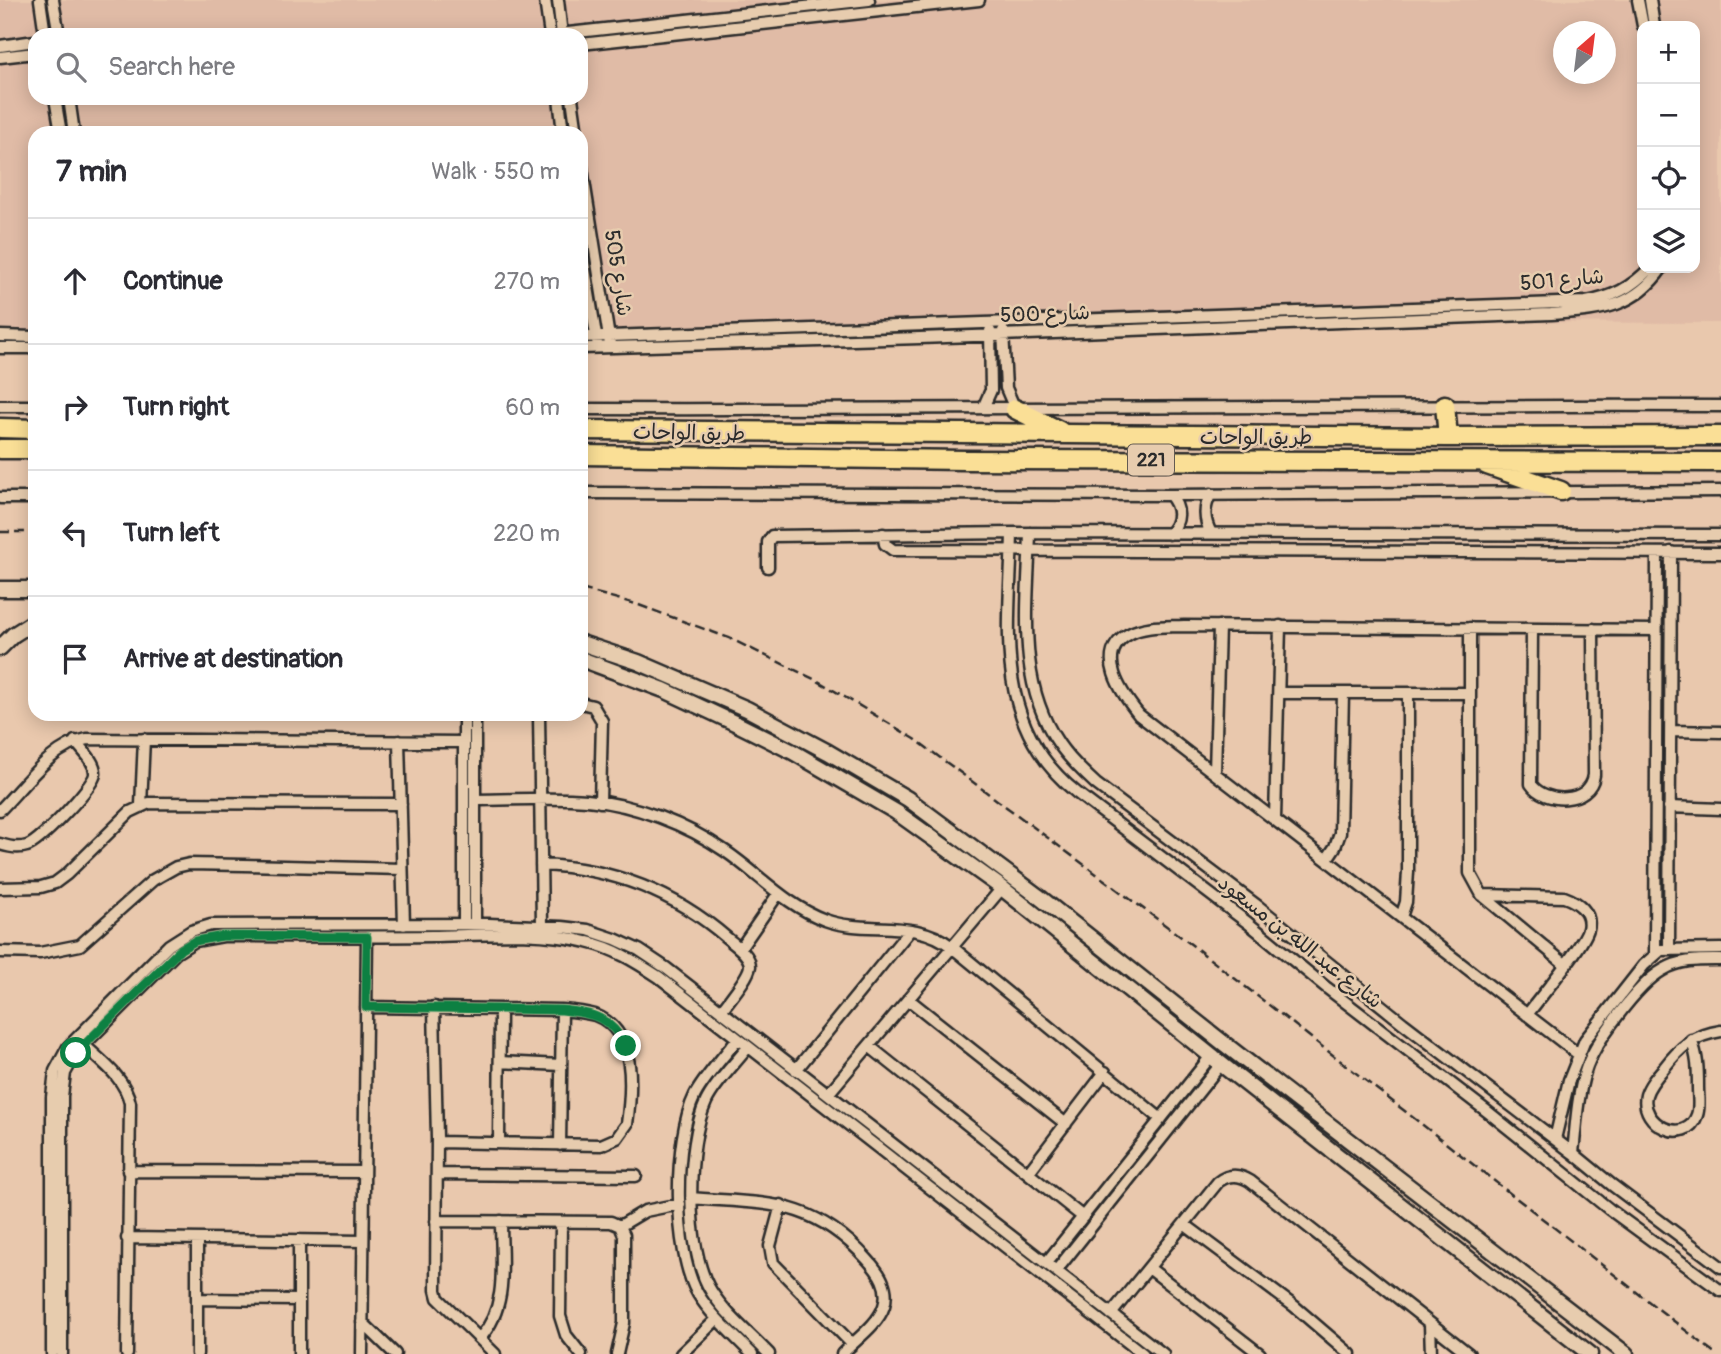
<!DOCTYPE html>
<html lang="en">
<head>
<meta charset="utf-8">
<style>
  :root { --surface:#fff; --page:#f7f7f7; --text:#2b2b33; --muted:#7c7c81; --line:#e1e1e2 }
  body { margin:0; font-family:Pangolin,"Playpen Sans Arabic",sans-serif; background:var(--page); color:var(--text) }
  .controls { position:absolute; right:21px; top:21px; display:grid; overflow:hidden; border-radius:14px; box-shadow:0 4px 18px #0003 }
  .controls button { width:63px; height:63px; display:grid; place-items:center; padding:0; border:0; border-bottom:2px solid var(--line); background:var(--surface); color:var(--text); font:35px sans-serif }
  .compass { position:absolute; left:1553px; top:21px; width:63px; height:63px; border-radius:50%; background:var(--surface); box-shadow:0 4px 18px #0003; rotate:28deg }
  .stop { position:absolute; width:21px; height:21px; margin:-16px; border:5px solid #0b8043; border-radius:50%; background:#fff }
  .stop.end { background:#0b8043; border-color:#fff; box-shadow:0 2px 7px #0008 }
  .list { margin:0; padding:0; list-style:none }
  h2 { display:flex; justify-content:space-between; align-items:center; height:91px; margin:0; padding:0 28px; font-size:30px }
  h2 small { font-size:23px; font-weight:400; color:var(--muted) }
  .list li { display:grid; grid-template-columns:46px 1fr auto; gap:21px; align-items:center; box-sizing:border-box; height:126px; padding:0 28px; border-top:2px solid var(--line) }
  .list b { display:block; font-size:26px; white-space:nowrap }
  .list em { font-size:23px; font-style:normal; color:var(--muted) }
  .icon { flex:none; width:38px; height:38px; fill:none; stroke:currentColor; stroke-width:2; stroke-linecap:round; stroke-linejoin:round }
  .map { position:relative; flex:none; width:1721px; height:1354px; overflow:hidden }
  .search { position:absolute; background:var(--surface); box-shadow:0 4px 18px #0003; left:28px; top:28px; width:560px; height:77px; display:flex; align-items:center; gap:18px; box-sizing:border-box; padding:0 24px; border-radius:21px; color:var(--muted); font-size:26px }
  .panel { position:absolute; background:var(--surface); box-shadow:0 4px 18px #0003; left:28px; top:126px; width:560px; height:595px; border-radius:21px }
  .map>svg:first-child { display:block }
</style>
</head>
<body>
<div class="map">
<svg width="1721" height="1354" viewBox="0 0 1721 1354">
  <rect width="100%" height="100%" fill="#e9c8ad"/>
  <filter id="ink" filterUnits="userSpaceOnUse"><feTurbulence type="fractalNoise" baseFrequency=".0143" numOctaves="2"/><feDisplacementMap in="SourceGraphic" scale="14" xChannelSelector="R" yChannelSelector="G"/><feConvolveMatrix kernelMatrix="1 2 1 2 8 2 1 2 1" color-interpolation-filters="sRGB"/></filter>
  <g filter="url(#ink)">
    <!-- built -->
    <path fill="#e0bba6" fill-rule="evenodd" d="M0,0h1721v323l-735,-3 -405,14v-201h-546v208h-35zM1642,26h53v242h-53zM1564,32h42v42h-42zM35,35h546v63h-546z"/>
    <g fill="none" stroke-linecap="round" stroke-linejoin="round">
      <!-- street casing -->
      <g stroke="#2b2b2b" stroke-width="15">
        <path id="street" d="M40,0l5,35
          M53,0l6,35
          M545,0l5,35
          M558,0l4,35
          M1638,0l5,26
          M1650,0l4,26
          M550,35l319,-35
          M581,44l398,-44
          M0,46l35,-5
          M0,57l35,-4
          M55,98l6,35
          M69,98l5,35
          M559,98l4,35
          M572,98l5,35
          M581,162l29,182
          M581,245l16,96
          M1003,331l3,57 9,21
          M0,336l35,1
          M581,337l1005,-35c27,-5 45,-14 64,-34
          M0,348h35
          M581,348l339,-10 631,-24c46,-4 82,-4 111,-46
          M0,406h35
          M983,408l8,-18 -1,-59
          M581,409c380,1 760,-4 1140,-3
          M581,493l589,2 551,-4
          M1211,494c-8,14 -7,26 0,39
          M0,498h35
          M1012,533c-2,96 -21,191 65,260l171,130 79,65 161,124 121,97 112,82
          M1030,533c-2,72 -14,149 29,211 10,15 24,28 37,40l163,123 144,116 170,130 39,32 109,82
          M883,534l2,10 8,6 828,3
          M1169,534c12,-12 12,-26 1,-39
          M768,567v-25l4,-6 240,-3 709,2
          M1470,628v245l12,22 83,69
          M1532,629l-1,155c13,20 59,21 63,-9l-1,-146
          M1279,693h190
          M581,703l12,3 9,15 -2,81
          M464,714v210
          M475,714v210
          M539,714l3,211
          M1670,731l51,1
          M399,741l5,184
          M1215,772l4,-146
          M475,800c37,0 75,-3 112,0 47,4 99,24 138,51 34,23 60,54 100,69 42,15 89,-3 127,27l209,172
          M141,805l3,-66
          M1669,807l52,2
          M0,810c25,-25 51,-64 87,-71l377,3
          M1275,819l5,-193
          M0,844c9,3 18,5 27,2 12,-3 67,-60 68,-72 1,-12 -13,-24 -20,-33
          M1327,859l8,-12 5,-14 3,-140
          M541,865c71,3 132,26 186,73 8,7 23,16 23,28 -1,11 -22,35 -29,45
          M0,888l41,-1 14,-4 12,-9 63,-62 19,-9 252,1
          M1482,895l82,2c14,5 28,15 24,32 -5,18 -48,68 -61,86
          M1401,917l5,-15 2,-30v-179
          M740,949l38,-55
          M1669,949l2,-397
          M0,952l40,1 40,-8 73,-65 23,-13 13,-3 55,1 158,4
          M1655,953l2,-400
          M908,999l158,125
          M366,1007l196,3c11,1 22,2 33,5 42,16 37,73 32,109l-10,14 -16,7 -164,-3
          M434,1007l3,131 -1,152 2,8 57,56
          M737,1039c-13,18 -31,36 -42,56 -22,44 -22,157 3,199 14,23 36,41 54,60
          M1691,1040c7,16 7,31 7,48 0,9 2,19 -1,27 -11,32 -58,10 -51,-20 3,-10 11,-19 18,-27 16,-21 30,-33 57,-37
          M84,1045c18,17 41,33 46,58l-3,251
          M869,1046l214,171
          M748,1047c-13,17 -33,36 -42,55 -20,43 -21,148 5,189 15,24 39,43 58,63
          M1578,1054l-439,-339c-17,-21 -46,-62 -10,-81 16,-9 38,-7 55,-8l472,4
          M500,1062l61,3
          M796,1070l114,-140
          M828,1094l174,-206
          M1555,1139l14,-59 16,-40 59,-75 17,-15 60,-1
          M499,1143l1,-134
          M560,1145l2,-135
          M1573,1153c3,-27 4,-55 12,-81 8,-28 53,-88 78,-102 18,-11 38,-10 58,-10
          M128,1171l236,1
          M1028,1173l77,-101
          M437,1174l199,2
          M691,1198c75,6 121,0 176,61 12,13 23,28 17,47 -6,19 -29,34 -42,48
          M781,1205l-11,41 3,17 79,81
          M436,1221l175,1 9,4 4,9v88l-7,31
          M561,1222l-1,94 6,19 15,19
          M1184,1224l110,82 56,48
          M620,1226l25,-15 35,-7
          M127,1238l236,3
          M197,1239v115
          M299,1240v114
          M1046,1263l165,-207
          M1149,1268l111,86
          M1056,1271l165,-207
          M197,1299l102,1
          M1111,1314l107,-132c10,-8 21,-8 32,-1l219,173
          M362,1322l33,32
          M1430,1324l1,30
          M480,1338c29,-32 21,-76 21,-117
          M52,1354v-257l3,-26 13,-24 101,-102 22,-14 20,-6 278,-1 73,3 26,3 27,9 24,11 27,18 497,386
          M62,1354v-258l3,-23 11,-20 100,-100 19,-12 28,-5c70,0 139,1 209,0 49,-1 107,-6 155,6 27,6 49,20 72,35l484,377
          M362,1354l5,-417
          M681,1354l36,-35"/>
      </g>
      <!-- secondary casing -->
      <g stroke="#2b2b2b" stroke-width="19">
        <path id="secondary" d="M0,589h35
          M581,643l57,19 109,47 81,43 80,47 130,97 184,146 404,312
          M0,648l13,-13 22,-14
          M581,659l83,31 75,35 54,27 103,60 106,76 219,176 369,290"/>
      </g>
      <!-- highway casing -->
      <g stroke="#2b2b2b" stroke-width="23">
        <path id="highway" d="M1445,405l3,32
          M1015,409l45,22
          M0,428l35,1
          M581,430l867,7 273,-1
          M0,449h35
          M581,455l384,5 756,2
          M1487,465l74,26"/>
      </g>
      <!-- street -->
      <use href="#street" stroke="#e7ccae" stroke-width="10"/>
      <!-- secondary -->
      <use href="#secondary" stroke="#e7ccae" stroke-width="14"/>
      <!-- highway -->
      <use href="#highway" stroke="#fadf96" stroke-width="18"/>
      <!-- rail -->
      <path stroke="#2b2b2b" stroke-width="2.5" stroke-dasharray="10 5" stroke-linecap="butt" d="M0,532h35
        M581,589l55,15 93,34 89,43 97,58 277,206 524,409"/>
    </g>
  </g>
  <g fill="none" stroke-linecap="round" stroke-linejoin="round" filter="url(#ink)">
    <!-- route -->
    <path stroke="#0b8043" stroke-width="9" d="M76,1053l105,-104 14,-8 28,-5 144,1 -1,70 196,3c31,3 48,7 64,36"/>
  </g>
  <g text-anchor="middle" dominant-baseline="central" stroke-width="5" stroke-linejoin="round" paint-order="stroke">
    <!-- shield labels -->
    <rect fill="#e7ccae" stroke="#635b52" stroke-width="2" x="1128" y="444.5" width="46" height="31" rx="5"/>
    <g font-size="19" font-weight="bold" fill="#2b2b2b">
      <text x="1151" y="460">221</text>
    </g>
    <!-- street labels -->
    <g font-size="21" fill="#2b2b2b" stroke="#e7ccae">
      <text transform="translate(618 273) rotate(81)">شارع 505</text>
      <text transform="translate(1562 280) rotate(-5)">شارع 501</text>
      <text transform="translate(1045 314) rotate(-2)">شارع 500</text>
      <text transform="translate(689 433) rotate(1)">طريق الواحات</text>
      <text x="1256" y="437">طريق الواحات</text>
      <text transform="translate(1300 942) rotate(38)">شارع عبد الله بن مسعود</text>
    </g>
  </g>
</svg>
<div class="controls">
<button>+</button>
<button>−</button>
<button><svg class="icon" aria-label="locate" viewBox="0 0 24 24"><circle cx="12" cy="12" r="6"/><path d="M12 2v4M12 18v4M2 12h4M18 12h4"/></svg></button>
<button><svg class="icon" aria-label="layers" viewBox="0 0 24 24"><path d="M12 4l9 5-9 5-9-5zM3 14l9 5 9-5"/></svg></button>
</div>
<svg class="compass" viewBox="-18 -18 36 36"><path d="M0-13l5 13h-10z" fill="#e53935"/><path d="M0 13l5-13h-10z" fill="#7c7c81"/></svg>
<div class="stop" style="left:76px;top:1053px"></div>
<div class="stop end" style="left:626px;top:1046px"></div>
<div class="search"><svg class="icon" aria-label="search" viewBox="0 0 24 24"><circle cx="10" cy="10" r="6"/><path d="M15 15l6 6"/></svg>Search here</div>
<section class="panel">
<h2>7 min<small>Walk · 550 m</small></h2>
<ul class="list">
<li><svg class="icon" aria-label="ahead" viewBox="0 0 24 24"><path d="M12 20V5M6 11l6-6 6 6"/></svg><div><b>Continue</b></div><em>270 m</em></li>
<li><svg class="icon" aria-label="right" viewBox="0 0 24 24"><path d="M7 20v-9h11M14 6l5 5-5 5"/></svg><div><b>Turn right</b></div><em>60 m</em></li>
<li><svg class="icon" aria-label="left" viewBox="0 0 24 24"><path d="M17 20v-9H6M10 6l-5 5 5 5"/></svg><div><b>Turn left</b></div><em>220 m</em></li>
<li><svg class="icon" aria-label="arrive" viewBox="0 0 24 24"><path d="M6 21V4h12l-3 4 3 4H6"/></svg><div><b>Arrive at destination</b></div></li>
</ul>
</section>
</div>
</body>
</html>
